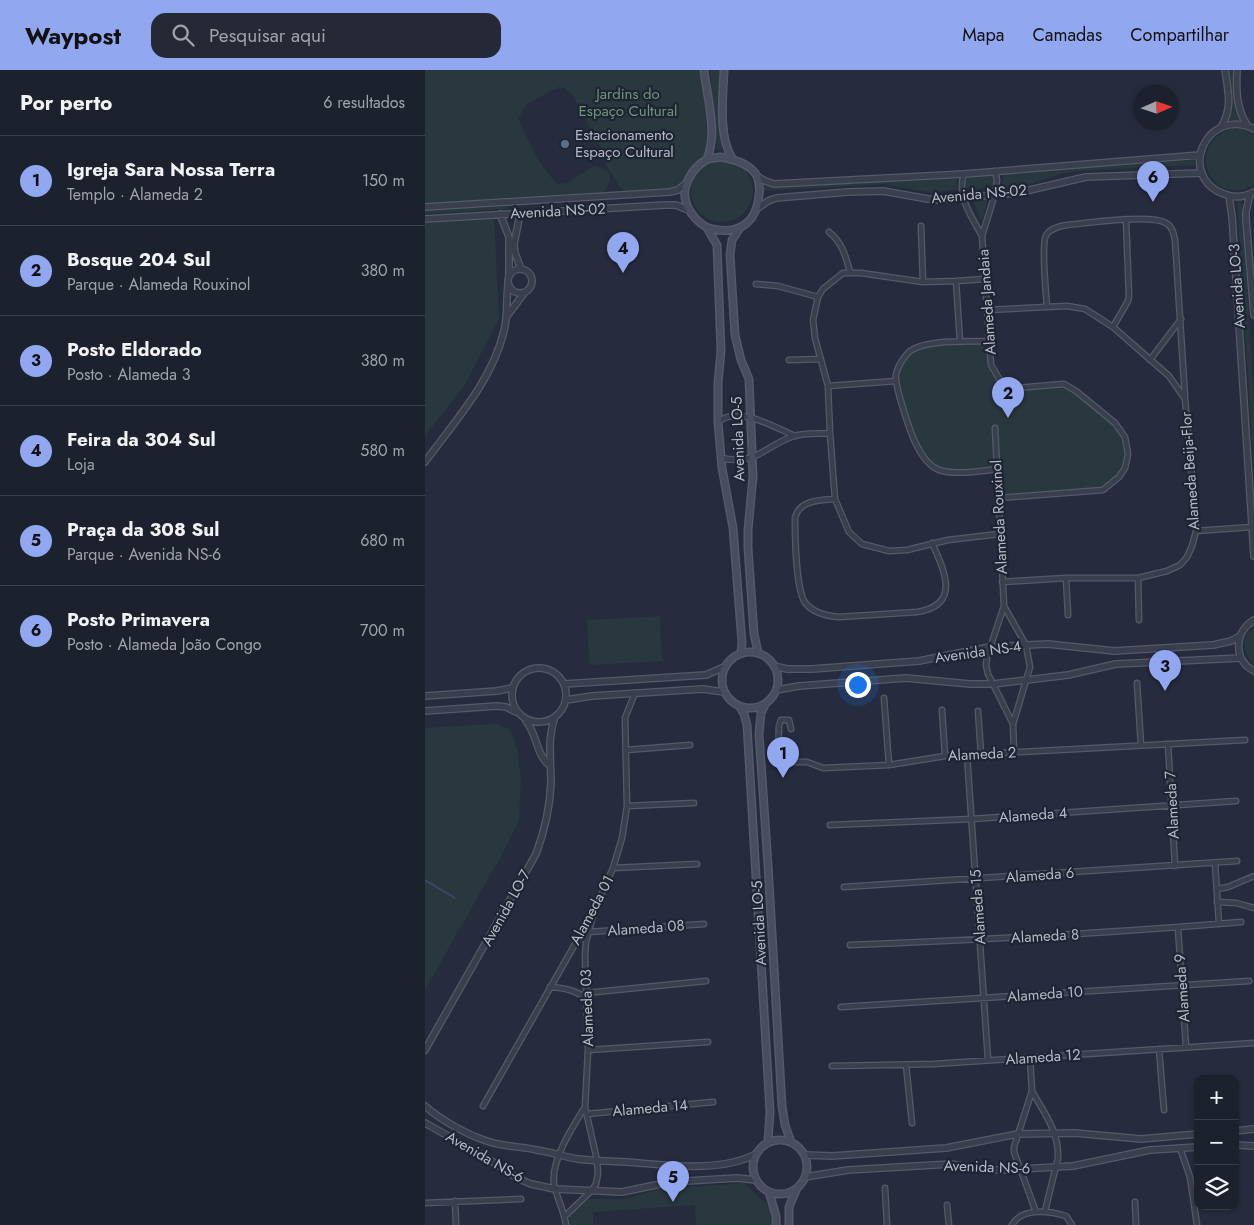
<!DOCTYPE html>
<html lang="pt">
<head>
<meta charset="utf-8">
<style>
  :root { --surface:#1c212e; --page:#252936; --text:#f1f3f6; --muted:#a0a3aa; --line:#3a3e4a; --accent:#91a8f1 }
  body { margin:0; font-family:Jost,sans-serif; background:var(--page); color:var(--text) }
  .controls { position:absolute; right:15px; bottom:15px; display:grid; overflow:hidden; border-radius:10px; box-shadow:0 1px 4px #0004 }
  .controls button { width:45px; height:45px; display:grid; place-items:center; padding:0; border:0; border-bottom:1px solid var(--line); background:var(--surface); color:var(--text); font:25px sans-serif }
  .compass { position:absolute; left:709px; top:15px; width:45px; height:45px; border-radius:50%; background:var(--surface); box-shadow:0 1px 4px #0004; rotate:87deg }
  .you { position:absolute; left:432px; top:614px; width:18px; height:18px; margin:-12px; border:4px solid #fff; border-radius:50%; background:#1a73e8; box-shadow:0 0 0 8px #1a73e833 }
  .badge { display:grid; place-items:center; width:32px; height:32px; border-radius:50%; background:var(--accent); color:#111; font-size:16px; font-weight:700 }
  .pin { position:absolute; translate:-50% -41px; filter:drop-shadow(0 1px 2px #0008) }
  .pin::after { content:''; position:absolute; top:26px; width:18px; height:15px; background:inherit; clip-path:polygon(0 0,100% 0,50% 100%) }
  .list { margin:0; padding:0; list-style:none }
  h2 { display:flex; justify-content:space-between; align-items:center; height:65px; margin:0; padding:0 20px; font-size:21px }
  h2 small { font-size:16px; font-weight:400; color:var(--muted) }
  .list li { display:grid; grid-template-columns:32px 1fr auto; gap:15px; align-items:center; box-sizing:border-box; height:90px; padding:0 20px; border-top:1px solid var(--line) }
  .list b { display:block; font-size:19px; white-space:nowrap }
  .list p { margin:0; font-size:16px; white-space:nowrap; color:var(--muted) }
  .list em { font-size:16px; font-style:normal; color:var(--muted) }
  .icon { flex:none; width:28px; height:28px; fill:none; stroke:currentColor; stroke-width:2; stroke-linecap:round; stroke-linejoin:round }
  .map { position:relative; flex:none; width:829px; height:1155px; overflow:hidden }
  header { display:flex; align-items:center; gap:30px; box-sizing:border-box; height:70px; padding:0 25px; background:var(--accent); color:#111 }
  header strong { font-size:24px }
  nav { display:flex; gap:28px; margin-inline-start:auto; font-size:18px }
  .search { width:350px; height:45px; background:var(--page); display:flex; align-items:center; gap:12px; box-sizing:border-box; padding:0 18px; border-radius:15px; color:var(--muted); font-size:19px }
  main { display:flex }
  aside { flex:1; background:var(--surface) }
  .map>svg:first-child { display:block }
</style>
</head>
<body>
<header>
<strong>Waypost</strong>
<div class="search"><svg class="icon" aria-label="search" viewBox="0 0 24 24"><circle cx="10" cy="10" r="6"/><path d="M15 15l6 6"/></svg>Pesquisar aqui</div>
<nav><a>Mapa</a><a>Camadas</a><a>Compartilhar</a></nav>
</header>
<main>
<aside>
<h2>Por perto<small>6 resultados</small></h2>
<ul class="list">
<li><span class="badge">1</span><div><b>Igreja Sara Nossa Terra</b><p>Templo · Alameda 2</p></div><em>150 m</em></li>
<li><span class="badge">2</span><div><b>Bosque 204 Sul</b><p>Parque · Alameda Rouxinol</p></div><em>380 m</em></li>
<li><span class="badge">3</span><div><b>Posto Eldorado</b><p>Posto · Alameda 3</p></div><em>380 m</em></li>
<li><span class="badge">4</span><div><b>Feira da 304 Sul</b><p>Loja</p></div><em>580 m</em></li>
<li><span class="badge">5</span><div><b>Praça da 308 Sul</b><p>Parque · Avenida NS-6</p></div><em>680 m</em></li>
<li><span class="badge">6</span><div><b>Posto Primavera</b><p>Posto · Alameda João Congo</p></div><em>700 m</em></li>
</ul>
</aside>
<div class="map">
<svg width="829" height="1155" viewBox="0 0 829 1155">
  <rect width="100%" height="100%" fill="#262c3d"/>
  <!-- green -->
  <path fill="#28383e" d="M0,0h277l8,64 -5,24 -21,25 -6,5 -9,3 -36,2 -8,-2 -5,-4 -14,-21 -2,-13 -32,-59 -8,-6 -5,-1 -31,16 -10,15c9,21 23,51 40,66l9,-1 27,-17c2,1 5,1 8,2 14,6 7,19 -1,27l-93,6v8l-83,5z
    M285,0h9v32l3,47 -5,1z
    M804,0h5l1,34 4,16h-9l2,-15z
    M805,59h11l13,6v50c-41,23 -71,-37 -24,-56z
    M266 121a31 31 0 1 1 62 0a31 31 0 1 1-62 0Z
    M769,90l1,5 -118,6 -16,3 -37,12 -23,1 2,-10 -2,-4z
    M563,104l7,3v6c-9,5 -26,13 -31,0l6,-7z
    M533,107l-2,4 2,8 -25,4 -49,-9 -120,7v-5z
    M563,128l-6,24 -10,-23z
    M817,131l12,198v73l-17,-270z
    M69,144l5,105 -35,67 -39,50v-217z
    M563,271l3,24 9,15 15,8 49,-4c22,17 80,49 61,84 -5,8 -15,15 -22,22l-104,8 -2,-29 -46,2 -14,-2 -12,-10 -9,-14 -18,-53 -2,-17 15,-25 14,-5z
    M235,546l2,45 -72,4 -3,-45z
    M829,557v37c-12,-10 -13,-27 0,-37z
    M71,654l14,5 7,19 4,31 -2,41 -18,36 -76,134v-262z
    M319,1113l25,23 2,19h-75l-1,-20 -102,7v13h-23l-1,-12 16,-14h41l33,-10z"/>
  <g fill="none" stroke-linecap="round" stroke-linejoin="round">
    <!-- stream -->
    <path stroke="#3c4764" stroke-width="2" d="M0,810l30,18"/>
    <!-- minor casing -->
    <g stroke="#545a68" stroke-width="7">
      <path id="minor" d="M570,101l2,9 -2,14 -13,42 9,129 9,15 15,8 49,-4 12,7 39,32 10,14 3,17 -3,14 -6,9 -16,13 -104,8
        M539,104c-8,22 8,43 18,62
        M496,156l2,56
        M404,162c13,10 17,25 21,40
        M560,209l-29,2 -33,1 -62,-9h-18l-20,16 -5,8 -5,23 2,18 13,48 2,47 5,66 14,33 13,12 27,7 18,-1 41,-10 51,-6
        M531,211l4,61
        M331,214l22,2 40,11
        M622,237c-1,-14 -6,-62 -1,-72 5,-7 14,-9 21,-10 21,-2 83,-11 99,-2 6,3 8,11 9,17l10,157
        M562,240l80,-4 18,3 28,18 56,49 16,23 10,110 1,22 -4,15 -5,11 -7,8 -13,6 -29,7h-72l-64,4
        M688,257l15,-26 1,-5 -3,-76
        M563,271c-20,1 -62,-2 -78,10 -6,6 -12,15 -14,23 -2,11 15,61 21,72 4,8 11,19 20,23 14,7 45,2 60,0
        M364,290l32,-1
        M725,290l31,-41
        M403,316l68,-5
        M293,352c20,-17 56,5 77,14
        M570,358l9,178 -17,51 -1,8 2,9 25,50
        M296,388c36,8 43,-12 73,-22 11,-3 25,-2 36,-3
        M410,429c-15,1 -36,1 -40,19 0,19 1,67 9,83 7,11 23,15 35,16l78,-5c44,-7 28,-40 15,-69
        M771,461l56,-4
        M641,508l2,37
        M713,508l1,42
        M579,536l22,39 4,22 -17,57 1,28
        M712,613l4,62
        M459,628l5,67
        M517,640l3,46
        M553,641l3,43
        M366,659l-2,-9h-8l-2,6 -1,31 7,5h22l16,6 66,-3 56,-9 300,-16
        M743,674l7,122
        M201,680l64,-5
        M542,685l21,305
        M202,736l67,-3
        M405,755l142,-6 264,-18
        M790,793l4,61
        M188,798l84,-4
        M419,817l393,-26
        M792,819l11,-2 26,-11
        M792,832l19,1 18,5
        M753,858l8,119
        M164,862l115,-8
        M425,875c130,-5 261,-12 391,-23
        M125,917c14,1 25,3 36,11
        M161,923l120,-12
        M416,937l408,-26
        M734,979l5,61
        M163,980l120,-8
        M605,988l2,33 -18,56v5l22,60
        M481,995l6,58
        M407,996l102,-2 320,-21
        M607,1021c12,22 27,40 26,67l-13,53
        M58,1036l112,-197 18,-41 9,-30 5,-32 -2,-88 10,-25
        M162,1044l126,-12
        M755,1078l10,29 7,48
        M460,1118l2,37
        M30,1131l1,24
        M710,1132l1,23
        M0,1133l96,-4
        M522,1135l2,20
        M140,1146l27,-26 4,-6 2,-11 -1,-13 -12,-53 3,-57 -3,-94 1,-14 7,-26
        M141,1155c-2,-15 -10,-28 -12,-42 -3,-23 19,-57 31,-76
        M587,1155c10,-18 37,-14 54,-9l6,9"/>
    </g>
    <!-- tertiary casing -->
    <g stroke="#545a68" stroke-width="8">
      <path id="tertiary" d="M812,0c-1,20 -1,38 10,55
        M796,57c12,-18 7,-37 4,-57
        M829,59c-48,-23 -78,47 -30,65 10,4 21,3 30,-2
        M332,106l8,5 9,3 190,-10 236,-19
        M825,124l-4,18v8l8,95
        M804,126l3,20 22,340
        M0,137l245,-15 8,-2 7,-6
        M333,138l10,-7 8,-3 72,-6 35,-1 45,8 9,1 80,-7 69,-16 116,-4
        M75,144l9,23v38
        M95,144l-6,30 1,9 6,16
        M0,149l240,-14h11l14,6
        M83 211a12 12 0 1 1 24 0a12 12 0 1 1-24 0Z
        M82,246l18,-24
        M0,392c30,-41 67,-81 79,-131 4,-15 2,-30 4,-46
        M829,550c-20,11 -21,41 0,51
        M349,596l13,3h25l107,-8 70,-14 37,-2 22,-1 66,7 99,-6 18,-4 9,-5
        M87 625a27 27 0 1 1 54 0a27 27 0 1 1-54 0Z
        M139,614l142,-9 18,-8
        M351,620l23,-4 107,-8 64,6h23l75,-9 48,-11 125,-6
        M0,626l72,-5 15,-3
        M141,630l26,-4 111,-7 21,3
        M0,641l72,-5 9,1 10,5
        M101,651c12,15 9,32 24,45
        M0,980l111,-196c9,-24 14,-46 15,-72 0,-22 -4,-43 4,-65
        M0,1036c16,14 39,27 59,34 17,7 35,6 53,10 14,2 27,7 41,9 16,2 33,2 49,3 40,3 93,11 129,-8
        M0,1053l62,35 30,20 14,6 24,5 67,3 48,-10 67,-4 19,2
        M810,1061l19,-2
        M810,1075l19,1
        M380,1085l27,1 114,-8 72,-14 57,-1 66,6 57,-5
        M380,1107l43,-7 103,-6 35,6h17l70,-4 77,-16 48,-3"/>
    </g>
    <!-- secondary casing -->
    <g stroke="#545a68" stroke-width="9">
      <path id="secondary" d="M279,0c3,28 14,62 3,89
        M299,0c-1,26 -6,66 8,88
        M296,87c12,2 29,7 36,19 2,5 3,14 2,19 -2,28 -21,40 -47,34 -12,-3 -23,-16 -26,-27 -5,-15 6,-34 20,-42 4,-2 10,-2 15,-3z
        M282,158l10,17 4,106 -3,32v39l4,46 11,60 9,115 -1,10
        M315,158l-8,12 -2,15 5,80 6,25 8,19 4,97 -5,54v18l6,86 4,18
        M297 610a28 28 0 1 1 56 0a28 28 0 1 1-56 0Z
        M341,633l-5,10 -2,21 9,131 14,241 3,19 6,17
        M315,637l4,7 3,11 23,387 -2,30
        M328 1097a27 27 0 1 1 54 0a27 27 0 1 1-54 0Z
        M344,1122l7,24v9
        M364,1155v-18l8,-19"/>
    </g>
    <!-- minor -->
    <use href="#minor" stroke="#393f4d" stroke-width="4.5"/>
    <!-- tertiary -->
    <use href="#tertiary" stroke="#393f4d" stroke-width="5.5"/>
    <!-- secondary -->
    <use href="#secondary" stroke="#484d5f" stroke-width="6"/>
  </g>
  <!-- markers -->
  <circle fill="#5c6f8a" stroke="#1e2432" stroke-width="2" cx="140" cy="74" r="5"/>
  <g text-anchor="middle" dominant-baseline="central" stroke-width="4.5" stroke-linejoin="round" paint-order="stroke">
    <!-- park labels -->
    <g font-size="15" fill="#6e977d" stroke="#1e2432">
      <text x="203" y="24">Jardins do<tspan x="203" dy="17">Espaço Cultural</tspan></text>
    </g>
    <!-- poi labels -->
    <g font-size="15" fill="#b5bac8" stroke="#1e2432" text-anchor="start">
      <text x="150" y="65">Estacionamento<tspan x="150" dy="17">Espaço Cultural</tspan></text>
    </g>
    <!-- street labels -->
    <g font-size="15" fill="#b5bac8" stroke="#1e2432">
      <text transform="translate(554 124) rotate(-5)">Avenida NS-02</text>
      <text transform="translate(133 141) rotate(-3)">Avenida NS-02</text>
      <text transform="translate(812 216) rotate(-94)">Avenida LO-3</text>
      <text transform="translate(562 232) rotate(-94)">Alameda Jandaia</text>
      <text transform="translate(313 369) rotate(-92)">Avenida LO-5</text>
      <text transform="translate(765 401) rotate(-94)">Alameda Beija-Flor</text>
      <text transform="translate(574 447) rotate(-93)">Alameda Rouxinol</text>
      <text transform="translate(553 582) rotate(-8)">Avenida NS-4</text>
      <text transform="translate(557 684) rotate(-3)">Alameda 2</text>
      <text transform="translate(747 735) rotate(-93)">Alameda 7</text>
      <text transform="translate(608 745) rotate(-4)">Alameda 4</text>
      <text transform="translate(615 805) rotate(-4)">Alameda 6</text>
      <text transform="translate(553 837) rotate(-94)">Alameda 15</text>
      <text transform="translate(81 838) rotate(-61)">Avenida LO-7</text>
      <text transform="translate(167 840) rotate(-62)">Alameda 01</text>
      <text transform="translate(334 853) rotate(-93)">Avenida LO-5</text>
      <text transform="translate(221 858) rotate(-4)">Alameda 08</text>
      <text transform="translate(620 866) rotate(-3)">Alameda 8</text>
      <text transform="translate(757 918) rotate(-94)">Alameda 9</text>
      <text transform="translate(620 924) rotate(-4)">Alameda 10</text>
      <text transform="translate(162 938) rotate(-92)">Alameda 03</text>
      <text transform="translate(618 987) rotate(-4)">Alameda 12</text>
      <text transform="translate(225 1038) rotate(-5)">Alameda 14</text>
      <text transform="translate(60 1087) rotate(30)">Avenida NS-6</text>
      <text transform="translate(562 1097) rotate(2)">Avenida NS-6</text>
    </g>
  </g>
</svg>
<div class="controls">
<button>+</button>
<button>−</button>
<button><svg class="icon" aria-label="layers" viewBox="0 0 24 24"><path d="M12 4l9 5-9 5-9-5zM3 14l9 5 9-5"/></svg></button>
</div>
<svg class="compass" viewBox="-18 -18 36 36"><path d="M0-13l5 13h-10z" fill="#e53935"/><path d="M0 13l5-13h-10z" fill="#a0a3aa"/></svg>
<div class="you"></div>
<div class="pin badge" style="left:358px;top:708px">1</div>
<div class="pin badge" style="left:583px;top:348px">2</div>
<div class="pin badge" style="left:740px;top:621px">3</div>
<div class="pin badge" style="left:198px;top:203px">4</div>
<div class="pin badge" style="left:248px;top:1132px">5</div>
<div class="pin badge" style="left:728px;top:132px">6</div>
</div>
</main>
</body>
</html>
